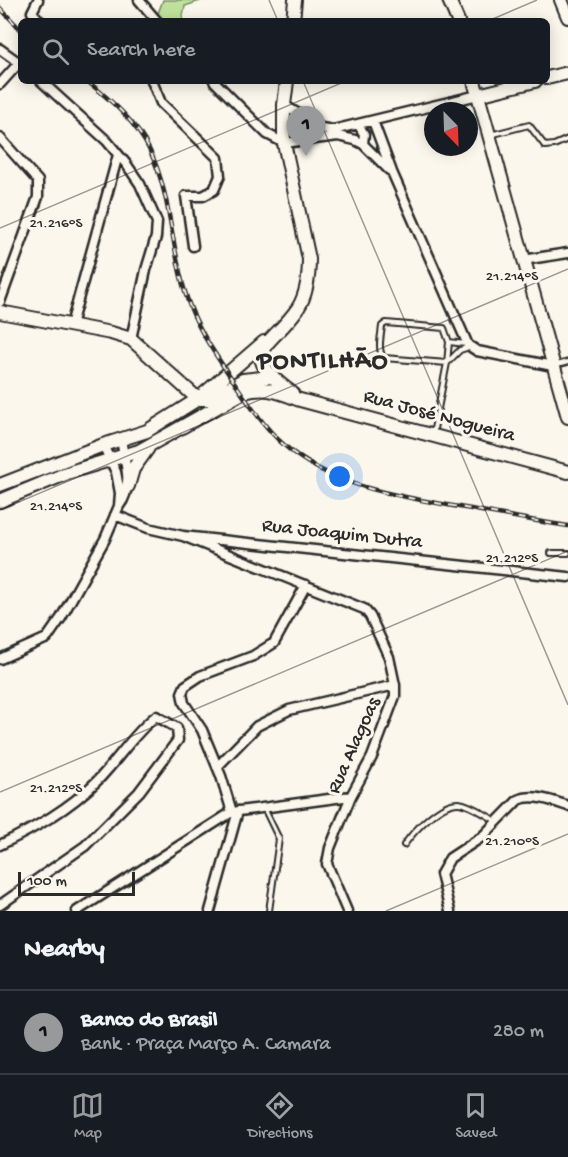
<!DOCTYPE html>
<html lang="en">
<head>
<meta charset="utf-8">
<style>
  :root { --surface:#171b24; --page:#20242c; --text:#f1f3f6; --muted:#9ea1a6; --line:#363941; --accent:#98999b }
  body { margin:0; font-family:"Gochi Hand",sans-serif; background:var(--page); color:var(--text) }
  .compass { position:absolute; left:424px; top:102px; width:54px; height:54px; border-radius:50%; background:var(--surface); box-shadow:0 3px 15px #0003; rotate:157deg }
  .scale { position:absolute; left:18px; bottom:15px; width:117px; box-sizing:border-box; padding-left:6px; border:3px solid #2b2b2b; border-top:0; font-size:16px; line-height:21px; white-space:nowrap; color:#2b2b2b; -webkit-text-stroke:4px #fbf7ec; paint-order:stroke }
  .you { position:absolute; left:340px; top:477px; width:21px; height:21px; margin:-15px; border:4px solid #fff; border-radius:50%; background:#1a73e8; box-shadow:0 0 0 9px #1a73e833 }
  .badge { display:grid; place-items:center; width:39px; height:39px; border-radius:50%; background:var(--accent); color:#111; font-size:20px; font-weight:700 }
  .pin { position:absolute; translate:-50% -50px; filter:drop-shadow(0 2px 3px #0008) }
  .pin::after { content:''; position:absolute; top:32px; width:21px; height:18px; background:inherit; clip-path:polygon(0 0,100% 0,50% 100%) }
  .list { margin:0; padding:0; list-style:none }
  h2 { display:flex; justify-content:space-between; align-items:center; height:78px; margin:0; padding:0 24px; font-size:26px }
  h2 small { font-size:20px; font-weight:400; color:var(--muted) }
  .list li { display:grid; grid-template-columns:39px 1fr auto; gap:18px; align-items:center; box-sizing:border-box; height:84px; padding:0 24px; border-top:2px solid var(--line) }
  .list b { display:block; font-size:22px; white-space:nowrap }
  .list p { margin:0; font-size:20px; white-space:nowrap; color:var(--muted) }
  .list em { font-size:20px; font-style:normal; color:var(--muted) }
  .icon { flex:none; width:33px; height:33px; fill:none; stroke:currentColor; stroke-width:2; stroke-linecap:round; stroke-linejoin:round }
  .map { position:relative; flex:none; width:568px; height:911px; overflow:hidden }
  .search { position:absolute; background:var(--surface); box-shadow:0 3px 15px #0003; left:18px; right:18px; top:18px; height:66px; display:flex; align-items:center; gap:15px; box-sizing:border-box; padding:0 21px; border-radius:9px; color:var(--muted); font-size:22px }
  .sheet { height:162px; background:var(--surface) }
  nav { display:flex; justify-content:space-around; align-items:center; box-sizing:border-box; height:84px; border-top:2px solid var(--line); background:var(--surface); font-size:16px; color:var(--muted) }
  nav a { display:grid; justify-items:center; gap:3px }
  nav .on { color:var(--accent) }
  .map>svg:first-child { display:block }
</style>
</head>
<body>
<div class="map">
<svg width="568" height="911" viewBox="0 0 568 911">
  <rect width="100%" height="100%" fill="#fbf7ec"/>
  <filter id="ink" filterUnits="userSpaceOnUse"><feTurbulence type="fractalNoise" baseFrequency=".0167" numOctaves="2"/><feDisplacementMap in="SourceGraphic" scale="12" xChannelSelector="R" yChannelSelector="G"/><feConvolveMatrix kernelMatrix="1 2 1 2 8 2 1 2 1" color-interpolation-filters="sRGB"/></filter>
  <g filter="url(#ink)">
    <!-- green -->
    <path fill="#bfe29b" stroke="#758663" stroke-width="1.5" d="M163,0h40l-18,6 -3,15h-20l-5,-5z"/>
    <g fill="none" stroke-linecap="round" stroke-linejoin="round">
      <!-- lane casing -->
      <g stroke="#2b2b2b" stroke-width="8">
        <path id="lane" d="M490,135l39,-10 16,21 9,-1 14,-6
          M386,323l58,5 5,14 -2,21 -63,-5c-7,-7 -3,-22 -2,-32z
          M449,342l17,2
          M557,365l11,-3
          M433,434l14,-71 13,-13 9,-3
          M551,553h17
          M264,808l15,31 -10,72
          M404,845c10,-14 36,-43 55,-42 12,1 27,13 38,18"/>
      </g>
      <!-- street casing -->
      <g stroke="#2b2b2b" stroke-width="13">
        <path id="street" d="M38,0l-6,12 8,9
          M139,0l18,21
          M0,49l21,15
          M41,81l66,60 20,24 13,19 17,38 -1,15 -10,33 -15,69
          M152,81l9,22 57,55 2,18 -6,14 -11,6h-17l7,50
          M214,81l53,53 17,9 54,-7 17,4 8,4 26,26
          M0,84l19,-21
          M284,105l37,23 12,2 145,-35
          M373,121l19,51 76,173 9,6 76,15
          M358,124l6,10 -1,10
          M0,138l38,43v16l-38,105
          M303,141l-1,-11 5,-9
          M523,260l45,-7
          M71,325l47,-170
          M119,506c15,-19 6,-44 2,-66
          M115,515l33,13 35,8 385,41
          M183,536l181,73 6,7 19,41 6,28v11l-23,61 -21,39 -21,52 -3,16 20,47
          M0,659l47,-21 14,-20 44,-79 14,-33 1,-13 -4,-21 -13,-27
          M217,767l40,-41 32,-16 106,-25
          M232,812l-11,-36 -19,-46 -18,-27 -2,-10 3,-7 15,-10 53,-20 21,-13 32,-58
          M0,845c35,-17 69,-36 97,-64 21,-21 36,-47 59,-65l21,12 1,12 -39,52 -54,54 -85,59
          M77,911l155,-99 119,-16
          M210,911l28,-100
          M450,911l-9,-37 9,-16 32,-21 36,-37c15,-7 35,1 50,6"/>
      </g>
      <!-- secondary casing -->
      <g stroke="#2b2b2b" stroke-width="16">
        <path id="secondary" d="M449,0l9,21
          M561,0l7,17
          M293,21l2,-21
          M547,78l21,-5
          M287,81l-3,24v38l25,116c0,17 -2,35 -11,49 -27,40 -64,42 -6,85
          M474,81l94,336
          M478,95l57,-14
          M0,312l111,21 20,6 67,60
          M200,399h9l34,-19 27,-3
          M0,485l103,-40 44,-14 51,-32 66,-57
          M128,486l5,-17 15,-21
          M0,501l70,-29 69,-21 105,-59c23,-6 35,0 56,8l268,72"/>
      </g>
      <!-- lane -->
      <use href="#lane" stroke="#fbf7ec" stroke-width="4"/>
      <!-- street -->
      <use href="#street" stroke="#fbf7ec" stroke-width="8"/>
      <!-- secondary -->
      <use href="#secondary" stroke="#fbf7ec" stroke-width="12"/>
      <!-- rail casing -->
      <g stroke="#2b2b2b" stroke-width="4.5">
        <path id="rail" d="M0,8l21,22
          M87,81c24,19 50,42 63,70 21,44 21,95 35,141 9,31 27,58 45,84 16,23 32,49 53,68 48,44 121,53 182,64 34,6 68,13 103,18"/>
      </g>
      <!-- rail -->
      <use href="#rail" stroke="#fbf7ec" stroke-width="2" stroke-dasharray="7" stroke-linecap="butt"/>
    </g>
  </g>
  <!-- ticks -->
  <path fill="none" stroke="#2b2b2b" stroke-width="1.5" stroke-opacity="0.45" d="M269,0l9,21M488,21l49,-21M303,81l265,624M0,228l346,-147M0,510l568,-241M0,792l568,-241M386,911l182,-77"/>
  <g text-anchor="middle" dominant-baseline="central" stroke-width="6" stroke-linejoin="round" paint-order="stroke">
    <!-- street labels -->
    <g font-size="20" fill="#2b2b2b" stroke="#fbf7ec">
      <text transform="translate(439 417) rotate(15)">Rua José Nogueira</text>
      <text transform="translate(342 535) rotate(6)">Rua Joaquim Dutra</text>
      <text transform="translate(355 746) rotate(-66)">Rua Alagoas</text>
    </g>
    <!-- district labels -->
    <g font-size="26" font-weight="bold" letter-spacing="1.5" fill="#2b2b2b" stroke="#fbf7ec">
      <text x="323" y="362">PONTILHÃO</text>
    </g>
  </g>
  <g font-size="15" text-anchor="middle" fill="#2b2b2b" stroke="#fbf7ec" stroke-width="6" stroke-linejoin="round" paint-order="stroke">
    <text x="56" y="227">21.216°S</text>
    <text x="512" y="280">21.214°S</text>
    <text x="56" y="510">21.214°S</text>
    <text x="512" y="562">21.212°S</text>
    <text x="56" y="792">21.212°S</text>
    <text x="512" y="845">21.210°S</text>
  </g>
</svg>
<svg class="compass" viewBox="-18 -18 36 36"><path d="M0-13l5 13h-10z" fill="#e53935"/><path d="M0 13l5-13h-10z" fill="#9ea1a6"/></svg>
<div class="scale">100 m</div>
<div class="you"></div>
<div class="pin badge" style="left:306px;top:156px">1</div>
<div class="search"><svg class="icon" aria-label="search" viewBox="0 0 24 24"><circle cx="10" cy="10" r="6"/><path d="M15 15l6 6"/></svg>Search here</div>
</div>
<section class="sheet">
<h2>Nearby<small></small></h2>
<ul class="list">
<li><span class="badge">1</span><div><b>Banco do Brasil</b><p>Bank · Praça Março A. Camara</p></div><em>280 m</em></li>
</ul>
</section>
<nav>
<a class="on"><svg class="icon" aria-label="map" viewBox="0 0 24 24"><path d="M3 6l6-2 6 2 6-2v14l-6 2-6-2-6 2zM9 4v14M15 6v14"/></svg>Map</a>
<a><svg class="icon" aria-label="directions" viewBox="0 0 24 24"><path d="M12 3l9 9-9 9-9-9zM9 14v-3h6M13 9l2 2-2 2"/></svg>Directions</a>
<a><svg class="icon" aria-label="saved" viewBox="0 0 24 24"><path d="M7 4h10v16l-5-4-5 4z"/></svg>Saved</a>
</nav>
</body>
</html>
